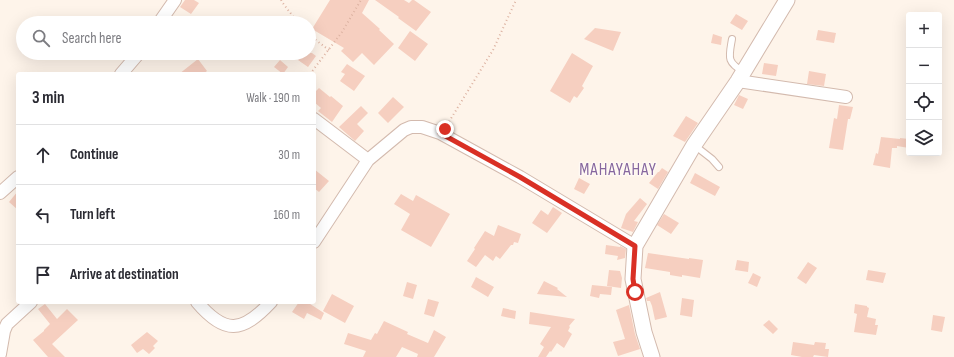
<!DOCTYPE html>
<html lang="en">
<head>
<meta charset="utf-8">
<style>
  :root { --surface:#fff; --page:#f2f2f3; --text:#2b2b33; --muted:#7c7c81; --line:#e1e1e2 }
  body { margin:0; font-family:"Sofia Sans Condensed",sans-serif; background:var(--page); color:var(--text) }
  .controls { position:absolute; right:12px; top:12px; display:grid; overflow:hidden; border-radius:4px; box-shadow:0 4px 16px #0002 }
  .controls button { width:36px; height:36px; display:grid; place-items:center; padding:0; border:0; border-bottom:1px solid var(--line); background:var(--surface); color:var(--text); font:20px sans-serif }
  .stop { position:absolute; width:12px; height:12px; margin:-9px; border:3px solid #d93025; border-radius:50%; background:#fff }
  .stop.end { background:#d93025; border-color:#fff; box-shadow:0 1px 4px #0008 }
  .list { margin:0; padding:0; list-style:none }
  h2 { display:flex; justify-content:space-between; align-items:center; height:52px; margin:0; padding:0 16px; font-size:17px }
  h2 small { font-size:13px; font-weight:400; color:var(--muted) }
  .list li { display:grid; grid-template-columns:26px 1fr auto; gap:12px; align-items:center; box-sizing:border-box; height:60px; padding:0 16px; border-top:1px solid var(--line) }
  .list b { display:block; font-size:15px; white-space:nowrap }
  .list em { font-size:13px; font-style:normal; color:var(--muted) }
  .icon { flex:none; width:22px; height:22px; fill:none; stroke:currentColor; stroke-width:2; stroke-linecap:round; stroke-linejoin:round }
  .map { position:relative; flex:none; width:954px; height:357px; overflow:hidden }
  .search { position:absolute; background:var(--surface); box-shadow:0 4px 16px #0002; left:16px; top:16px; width:300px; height:44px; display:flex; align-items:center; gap:10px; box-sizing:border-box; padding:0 14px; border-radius:22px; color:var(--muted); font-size:15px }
  .panel { position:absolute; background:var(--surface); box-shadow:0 4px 16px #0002; left:16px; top:72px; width:300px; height:232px; border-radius:4px }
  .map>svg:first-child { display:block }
</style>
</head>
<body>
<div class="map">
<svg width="954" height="357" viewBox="0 0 954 357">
  <rect width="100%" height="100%" fill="#fef4ea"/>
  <!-- building -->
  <path fill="#f6cfc0" d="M185,0h9l5,3 -8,11 -11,-7z
    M330,0h39l-7,13 18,16 -1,1 15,14 -20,21 -12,-12 -9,9 -12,-11 3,-3 -32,-19z
    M375,0h29l5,3 3,-3h2l17,12 -15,19 -18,-13 1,-1z
    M736,14l12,7 -6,9 -12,-7z
    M595,28l26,4 -8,19 -29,-12z
    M818,30l18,3 -2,10 -18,-3z
    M410,31l18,13 -13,17 -17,-13z
    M713,34l9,3 -1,8 -10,-2z
    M303,53h9l4,3 -8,11 -10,-7z
    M572,53l21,13 -11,20 2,2 -7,10 -3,-2 -4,7 -20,-12z
    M198,59l9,12 -4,3h-24z
    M280,60l8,7 -5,7 -9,-7z
    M764,63l14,2 -2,11 -14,-2z
    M347,64l18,12 -11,15 -14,-10 5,-7 -4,-2z
    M809,71l17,3 -2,12 -17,-2z
    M319,88l11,9 1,-1 12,10 -11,16 -14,-11 3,-3 -7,-6v-9z
    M739,95l9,4 -5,10 -9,-4z
    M393,97l11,10 -16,16 -10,-10z
    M839,105l14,2 -3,12h-2l-5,31 -14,-2 5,-30 3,1z
    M361,106l7,7 -11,11 7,7 -9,10 -16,-14z
    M686,116l12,7 -13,19 -12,-6z
    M881,137l19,2v-1l9,1v9l-12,-2v2h-5l-2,20 -17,-3 3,-12 2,1z
    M662,168l6,4 -10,17 -9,-6 9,-11h1z
    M314,169l15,12 -10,11 -5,-4z
    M695,173l25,14 -5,9 -25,-13z
    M579,178l11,6 -6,10 -10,-5z
    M18,191v19l-9,-8z
    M401,194l12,7 3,-6 34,19 -19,33 -30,-17 9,-16 -16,-10z
    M640,198l7,6 -13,17 4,1 -5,10 -12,-4 5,-14z
    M553,207l9,6 -15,20 -15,-10 9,-13 7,5z
    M664,214l15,9 -8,11 -14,-9z
    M498,225l23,9 -3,9 -4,-1 -1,3h-2l-11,14 -4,-3 -3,5 -8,-6 -9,12 -9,-6 8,-12 -1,-1 11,-17 9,5z
    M606,245l14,2v-1l6,3 -1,9 -8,2 1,-4 -13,-2z
    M648,253l41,6v-1l14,2 -3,18 -18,-3v2l-12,-2v-3l-25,-4z
    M737,260l12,2 -1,10 -13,-2z
    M808,262l9,6 -11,16 -9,-6z
    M609,270l11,1 2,7 -1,10 -14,-2z
    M868,270l18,3 -3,10 -17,-3z
    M753,273l8,4 -4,10 -9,-4z
    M476,277l18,10 -6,10 -17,-10z
    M544,281l14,7 -1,1 10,8 -30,-3z
    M407,282l10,3 -4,14 -10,-3z
    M592,285l20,2 -1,8 -11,-1 -1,4 -9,-2z
    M660,292l7,25 -12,3 -3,-14 -2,-5h-3l-1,-3z
    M332,294l22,12 -9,17 -22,-12z
    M682,298l12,2 -2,17 -12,-2z
    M428,299l11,3 -5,15 -10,-3z
    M299,302h8l17,11 -3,7 -14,-7 -3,6 -12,-7z
    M45,304l12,15 10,-10 11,11 -26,24 13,13h-17l-15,-17 11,-9v-1l6,-6 -12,-15z
    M855,304l12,2v1l2,1 -2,9 9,2 -1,6h3l-2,10 -22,-3 3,-18 -3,-1z
    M629,305l6,29 5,15 -22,7 -5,-14 12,-3 -9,-29z
    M503,308l13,3 -1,8 -14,-3z
    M530,312l45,7 -6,7 1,1 -2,4 4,3 -8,14 -7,-5 -6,9 -1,-1 -4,6h-8l6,-10 -4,-3 11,-17 -22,-3z
    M933,315l12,2 -3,15 -11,-2z
    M769,320l9,9 -5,5 -10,-9z
    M384,321l24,11 -1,2 21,9 6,-13 12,7 -12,20h-17l1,-3 -16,-7 -6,10h-33l3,-6 -22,-7 4,-11 23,7 4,-7 2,1z
    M147,332l11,9 -5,5 2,2 -6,6 -6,-5 -6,4 -6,-8z
    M793,342l21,3 1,-3 11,1 -1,6h4l-1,8 -14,-2 -1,2h-11l-11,-2z"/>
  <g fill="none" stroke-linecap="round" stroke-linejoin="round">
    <!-- service casing -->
    <g stroke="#d3baae" stroke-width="8">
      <path id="service" d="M732,39c-3,18 -6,23 12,33
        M694,145l18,14 7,8"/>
    </g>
    <!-- minor casing -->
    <g stroke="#d3baae" stroke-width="14">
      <path id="minor" d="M159,23l16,-23
        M121,74l18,-21
        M738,81l108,16
        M314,119l54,41
        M0,193l18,-16
        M314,242l54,-82 36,-30 7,-3h11l18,6 80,44 115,69
        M197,302c28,33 45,31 74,0
        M0,354l4,-23 3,-7 24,-22"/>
    </g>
    <!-- tertiary casing -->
    <g stroke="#d3baae" stroke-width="17">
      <path id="tertiary" d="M652,357l-8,-25 -11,-53 2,-33 59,-101 44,-64 49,-81"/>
    </g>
    <!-- path -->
    <path stroke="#dcb2a1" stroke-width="2" stroke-dasharray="1 3" stroke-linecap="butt" d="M281,0l1,2 16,21
      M309,35l20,15
      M310,74l32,-42 19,-32
      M447,125l46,-75 23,-50"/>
    <!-- service -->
    <use href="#service" stroke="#fff" stroke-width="6"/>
    <!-- minor -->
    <use href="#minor" stroke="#fff" stroke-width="12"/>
    <!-- tertiary -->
    <use href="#tertiary" stroke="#fff" stroke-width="15"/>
  </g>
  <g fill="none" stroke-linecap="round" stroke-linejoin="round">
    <!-- route -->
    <path stroke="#d93025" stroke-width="5" d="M445,129l-5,4 80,44 115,69 -2,33 2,13"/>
  </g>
  <g text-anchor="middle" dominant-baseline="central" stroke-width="3" stroke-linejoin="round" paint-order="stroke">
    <!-- quarter labels -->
    <g font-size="17" letter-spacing="1" fill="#86679f" stroke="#fff9f3">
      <text x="618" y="170">MAHAYAHAY</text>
    </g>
  </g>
</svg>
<div class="controls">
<button>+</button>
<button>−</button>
<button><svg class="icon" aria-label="locate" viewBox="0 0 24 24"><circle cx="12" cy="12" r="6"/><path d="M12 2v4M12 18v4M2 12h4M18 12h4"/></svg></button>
<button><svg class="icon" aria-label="layers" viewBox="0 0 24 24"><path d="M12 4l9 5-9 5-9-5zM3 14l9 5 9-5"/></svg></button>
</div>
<div class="stop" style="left:635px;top:292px"></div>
<div class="stop end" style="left:445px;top:129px"></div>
<div class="search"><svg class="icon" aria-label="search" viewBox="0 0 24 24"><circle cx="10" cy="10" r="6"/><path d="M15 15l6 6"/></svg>Search here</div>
<section class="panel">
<h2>3 min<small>Walk · 190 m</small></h2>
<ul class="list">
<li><svg class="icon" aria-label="ahead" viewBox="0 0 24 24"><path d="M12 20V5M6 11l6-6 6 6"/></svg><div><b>Continue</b></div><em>30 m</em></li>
<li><svg class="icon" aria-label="left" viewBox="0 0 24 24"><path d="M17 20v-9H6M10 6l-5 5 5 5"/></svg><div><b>Turn left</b></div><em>160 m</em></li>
<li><svg class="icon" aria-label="arrive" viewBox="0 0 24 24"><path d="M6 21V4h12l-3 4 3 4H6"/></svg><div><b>Arrive at destination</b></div></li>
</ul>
</section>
</div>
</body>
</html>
